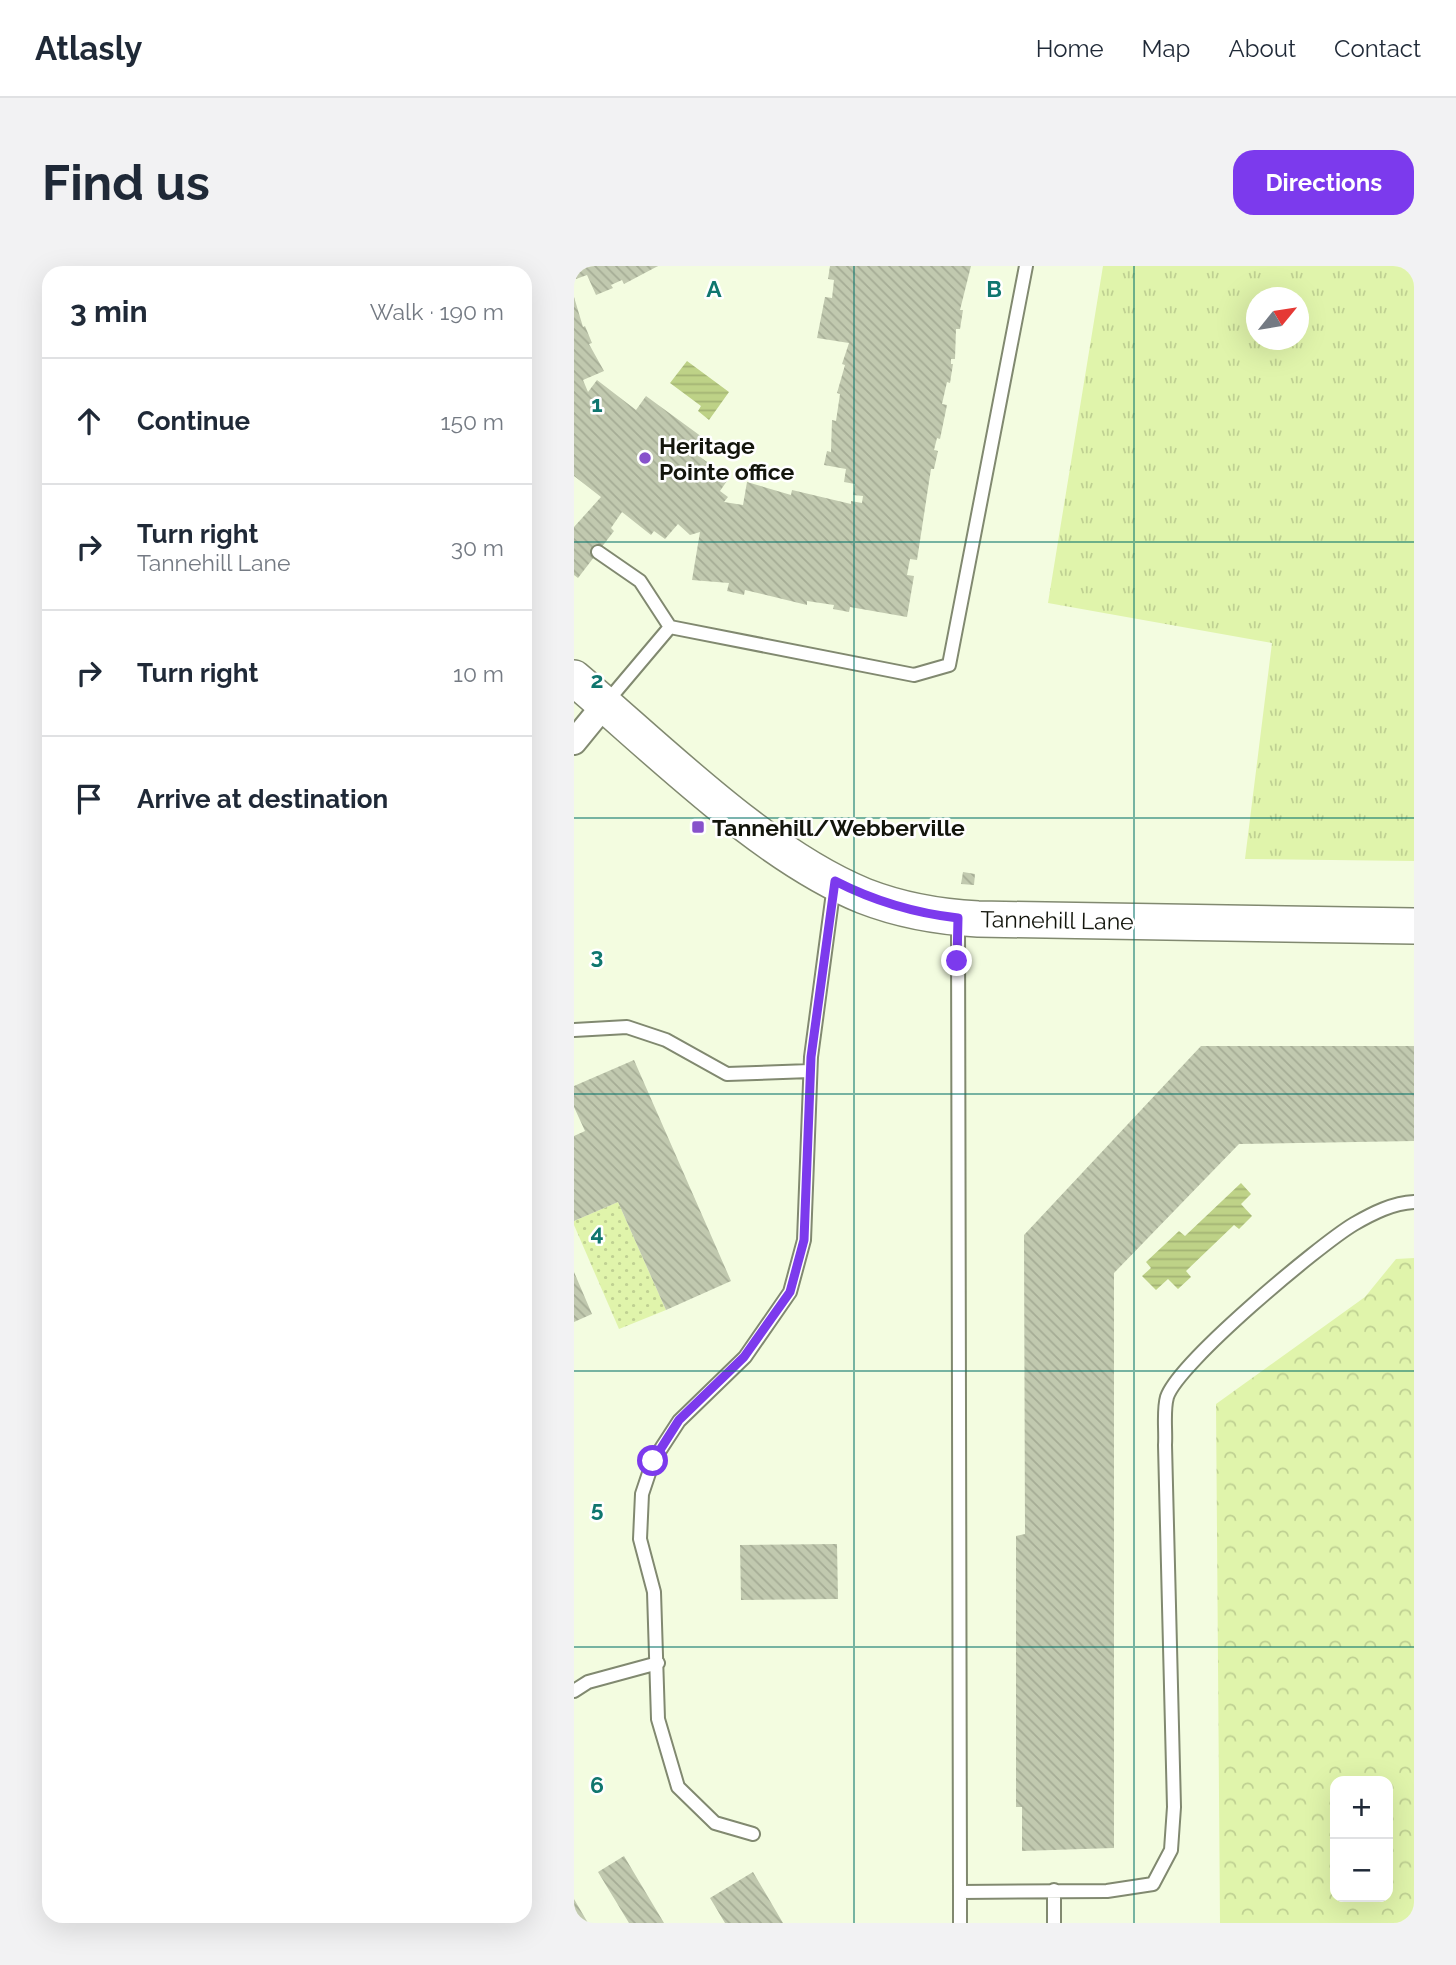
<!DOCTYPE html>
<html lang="en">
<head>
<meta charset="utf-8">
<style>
  :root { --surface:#fff; --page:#f2f2f3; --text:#1f2937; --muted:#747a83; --line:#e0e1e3; --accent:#7c3aed }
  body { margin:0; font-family:Raleway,sans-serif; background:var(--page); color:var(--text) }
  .controls { position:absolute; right:21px; bottom:21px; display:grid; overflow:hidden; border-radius:14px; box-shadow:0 7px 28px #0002 }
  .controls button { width:63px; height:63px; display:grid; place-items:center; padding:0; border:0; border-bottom:2px solid var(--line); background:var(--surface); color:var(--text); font:35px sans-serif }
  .compass { position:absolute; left:672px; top:21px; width:63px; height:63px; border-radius:50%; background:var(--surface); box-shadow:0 7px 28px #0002; rotate:60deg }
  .stop { position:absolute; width:21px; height:21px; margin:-16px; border:5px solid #7c3aed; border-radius:50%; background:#fff }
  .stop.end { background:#7c3aed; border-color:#fff; box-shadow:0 2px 7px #0008 }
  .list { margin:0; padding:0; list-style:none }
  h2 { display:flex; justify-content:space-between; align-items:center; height:91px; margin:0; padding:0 28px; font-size:30px }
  h2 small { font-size:23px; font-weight:400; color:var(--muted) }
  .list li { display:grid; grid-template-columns:46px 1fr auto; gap:21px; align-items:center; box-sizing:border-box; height:126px; padding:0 28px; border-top:2px solid var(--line) }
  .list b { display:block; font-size:26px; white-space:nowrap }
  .list p { margin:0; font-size:23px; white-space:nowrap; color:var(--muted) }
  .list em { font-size:23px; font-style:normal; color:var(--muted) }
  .icon { flex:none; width:38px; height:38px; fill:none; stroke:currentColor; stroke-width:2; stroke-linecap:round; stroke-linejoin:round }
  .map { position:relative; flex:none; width:840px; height:1657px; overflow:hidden; border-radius:21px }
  header { display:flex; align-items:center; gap:42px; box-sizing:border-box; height:98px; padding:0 35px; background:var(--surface); border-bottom:2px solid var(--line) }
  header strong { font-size:33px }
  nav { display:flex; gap:38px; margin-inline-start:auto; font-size:24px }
  .intro { display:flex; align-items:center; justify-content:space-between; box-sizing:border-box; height:168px; padding:0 42px }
  h1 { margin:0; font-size:49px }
  .button { padding:18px 32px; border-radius:21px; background:var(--accent); color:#fff; font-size:24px; font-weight:700 }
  main { display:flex; gap:42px; padding:0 42px }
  aside { flex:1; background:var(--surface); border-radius:21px; box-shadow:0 7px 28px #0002 }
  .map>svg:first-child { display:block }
</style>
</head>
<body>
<header>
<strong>Atlasly</strong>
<nav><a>Home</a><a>Map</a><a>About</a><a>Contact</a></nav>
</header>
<div class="intro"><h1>Find us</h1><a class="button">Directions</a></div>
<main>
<aside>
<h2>3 min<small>Walk · 190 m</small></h2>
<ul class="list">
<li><svg class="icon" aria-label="ahead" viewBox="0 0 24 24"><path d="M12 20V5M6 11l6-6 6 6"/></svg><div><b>Continue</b></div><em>150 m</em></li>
<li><svg class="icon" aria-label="right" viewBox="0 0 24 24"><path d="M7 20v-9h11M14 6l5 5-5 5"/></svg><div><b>Turn right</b><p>Tannehill Lane</p></div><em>30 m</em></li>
<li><svg class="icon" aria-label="right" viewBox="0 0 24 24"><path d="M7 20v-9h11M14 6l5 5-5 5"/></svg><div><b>Turn right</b></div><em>10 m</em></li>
<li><svg class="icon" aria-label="arrive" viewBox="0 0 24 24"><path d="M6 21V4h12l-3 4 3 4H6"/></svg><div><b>Arrive at destination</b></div></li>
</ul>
</aside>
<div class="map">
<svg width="840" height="1657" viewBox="0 0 840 1657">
  <defs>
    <pattern id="grass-tufts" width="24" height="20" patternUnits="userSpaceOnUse" patternTransform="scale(1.75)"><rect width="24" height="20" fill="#e0f4ab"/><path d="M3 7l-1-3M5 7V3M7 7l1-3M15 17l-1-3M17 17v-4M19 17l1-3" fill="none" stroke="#bfd092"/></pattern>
    <pattern id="forest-crowns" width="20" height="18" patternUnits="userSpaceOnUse" patternTransform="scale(1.75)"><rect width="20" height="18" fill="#e0f4ab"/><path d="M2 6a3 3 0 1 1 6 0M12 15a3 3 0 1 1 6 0" fill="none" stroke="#bfd092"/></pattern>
    <pattern id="park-dots" width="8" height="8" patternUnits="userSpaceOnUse" patternTransform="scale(1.75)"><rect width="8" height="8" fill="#e0f4ab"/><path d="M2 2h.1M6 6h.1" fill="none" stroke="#bfd092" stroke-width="1.8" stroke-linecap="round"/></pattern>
    <pattern id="water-rules" width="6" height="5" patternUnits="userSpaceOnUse" patternTransform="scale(1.75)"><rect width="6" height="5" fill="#bed287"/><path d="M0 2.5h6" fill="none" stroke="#a2b373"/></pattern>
    <pattern id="building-back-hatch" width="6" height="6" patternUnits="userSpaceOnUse" patternTransform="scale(1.75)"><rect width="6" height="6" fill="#c1c9af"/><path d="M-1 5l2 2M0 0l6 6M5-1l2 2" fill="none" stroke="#a5ac95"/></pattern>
  </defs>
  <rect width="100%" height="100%" fill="#f3fce0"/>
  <!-- grass -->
  <path fill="url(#grass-tufts)" fill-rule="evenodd" d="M529,0h311v595l-169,-2 27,-216 -224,-40zM682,32h42v42h-42z"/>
  <!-- forest -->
  <path fill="url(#forest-crowns)" fill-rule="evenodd" d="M840,992v665h-194l-4,-519 149,-107 31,-38zM761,1515h53v116h-53z"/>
  <!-- park -->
  <path fill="url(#park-dots)" d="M44,936l48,108 -47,19 -45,-104v-4z"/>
  <!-- water -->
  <path fill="url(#water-rules)" d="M113,95l42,31 -20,28 -11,-9 3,-5 -31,-23z
    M667,917l10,11 -10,10 11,12 -13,13 -5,-4 -48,46 5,6 -13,12 -10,-10 -12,11 -14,-14 9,-8 -5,-6 33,-31 6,5z"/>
  <!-- building -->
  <path fill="url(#building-back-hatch)" d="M0,0h84l-34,18 -2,-4 -11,5 2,3 -17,7 -9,-20 -11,4z
    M256,0h141l-11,44h3l-3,19h-4l-1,30h-4v5h2l-3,19 -3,-1 -5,22 5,1 -7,34 -3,-1 -3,12 4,1 -4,18h-3l-14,91 -7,-1 -3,16 7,1 -7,41 -57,-10 -1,5 -16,-3 1,-4 -27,-4v4l-62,-15 -1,5 -17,-4 2,-8 -37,-3 8,-48 -10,3 -12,-11 -13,15 -11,-8 -3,4 -29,-23 -11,16 3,3 -36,47 -4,-3v-48l27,-30 -27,-21v-179l9,30 2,-1 7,17 -3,1 15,27 -21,9 5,12 9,-12 39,30 10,-14 56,41 -10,14 37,27 -9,13 8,6 -4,5 19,3 4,-23 44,13 1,-5 59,14v-3l11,2 1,-7 -10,-1 2,-11 -11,-2 2,-13 -22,-4 3,-14 4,1 1,-32 4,1 4,-27 -3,-1 8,-28 -3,-1 7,-21 -32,-5 8,-41 7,1 2,-18 -6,-1z
    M389,606l12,2 -1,11 -13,-1z
    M627,780h213v95l-175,3 -125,129v575l-92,3v-44h-6v-271l9,-2 -1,-299z
    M60,794l97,221 -65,29 -48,-108 -44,19v-85l11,-5 -11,-24v-21z
    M0,1006l18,42 -18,8z
    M263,1278l1,55 -97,1 -1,-55z
    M50,1590l40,67h-35l-31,-51z
    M179,1606l30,51h-58l-15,-25z
    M0,1633l14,24h-14z"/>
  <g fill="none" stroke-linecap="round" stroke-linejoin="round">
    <!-- lane casing -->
    <g stroke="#818970" stroke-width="16">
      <path id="lane" d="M24,286l42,29 30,46
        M31,438l65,-77 244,48 35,-10 77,-399
        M384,654l2,972
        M0,764l53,-3 39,13 61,34 83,-3
        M0,1425l14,-9 70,-19
        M179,1568l-38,-11 -37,-36 -20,-68 -4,-127 -14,-53 2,-45 11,-33 26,-40 66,-64 45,-65 14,-52 7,-183 23,-172
        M386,1657v-31l147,-1 46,-7 18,-34 3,-43 -9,-362c1,-14 -2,-34 2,-48 11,-34 152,-152 187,-173 19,-11 39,-21 60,-22
        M480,1657v-33"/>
    </g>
    <!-- street casing -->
    <g stroke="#818970" stroke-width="28">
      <path id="street" d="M0,476l31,-38"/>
    </g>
    <!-- secondary casing -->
    <g stroke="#818970" stroke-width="38">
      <path id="secondary" d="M0,412c84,71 189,177 290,218 36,14 76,21 114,23l436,7"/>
    </g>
    <!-- lane -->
    <use href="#lane" stroke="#fff" stroke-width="12"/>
    <!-- street -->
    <use href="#street" stroke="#fff" stroke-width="24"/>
    <!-- secondary -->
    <use href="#secondary" stroke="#fff" stroke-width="35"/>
  </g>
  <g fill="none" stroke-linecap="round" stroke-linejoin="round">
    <!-- route -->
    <path stroke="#7c3aed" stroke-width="9" d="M79,1195l26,-41 65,-63 46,-65 14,-52 7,-183 24,-176c39,20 79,32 123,37l-1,43"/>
  </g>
  <!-- grid -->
  <path fill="none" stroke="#0f766e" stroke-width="2" stroke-opacity="0.55" d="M280,0v1657M560,0v1657M0,276h840M0,552h840M0,828h840M0,1105h840M0,1381h840"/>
  <!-- markers -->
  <g fill="#8752cb" stroke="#fff" stroke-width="2.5">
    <circle cx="71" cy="192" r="7"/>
    <rect x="117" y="554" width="14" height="14" rx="3.5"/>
  </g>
  <g text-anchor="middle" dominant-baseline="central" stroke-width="5" stroke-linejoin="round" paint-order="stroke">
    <!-- poi labels -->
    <g font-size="23" font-weight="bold" fill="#13150c" stroke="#fff" text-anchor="start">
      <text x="85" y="179">Heritage<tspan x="85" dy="26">Pointe office</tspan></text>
      <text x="138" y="561">Tannehill/Webberville</text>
    </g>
    <!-- street labels -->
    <g font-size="23" fill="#13150c" stroke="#fff">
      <text transform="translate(483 654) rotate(1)">Tannehill Lane</text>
    </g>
  </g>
  <g font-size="23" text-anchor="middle" font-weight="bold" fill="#0f766e" stroke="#fff" stroke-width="5" stroke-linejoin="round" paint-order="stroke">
    <text x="140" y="31">A</text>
    <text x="420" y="31">B</text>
    <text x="23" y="146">1</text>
    <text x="23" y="422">2</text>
    <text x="23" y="698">3</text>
    <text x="23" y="975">4</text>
    <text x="23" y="1251">5</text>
    <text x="23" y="1527">6</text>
  </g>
</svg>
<div class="controls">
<button>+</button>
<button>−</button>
</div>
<svg class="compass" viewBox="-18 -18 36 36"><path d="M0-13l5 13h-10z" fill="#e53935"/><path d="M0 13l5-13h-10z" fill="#747a83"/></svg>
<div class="stop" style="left:79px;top:1195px"></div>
<div class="stop end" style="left:383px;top:695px"></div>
</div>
</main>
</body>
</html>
